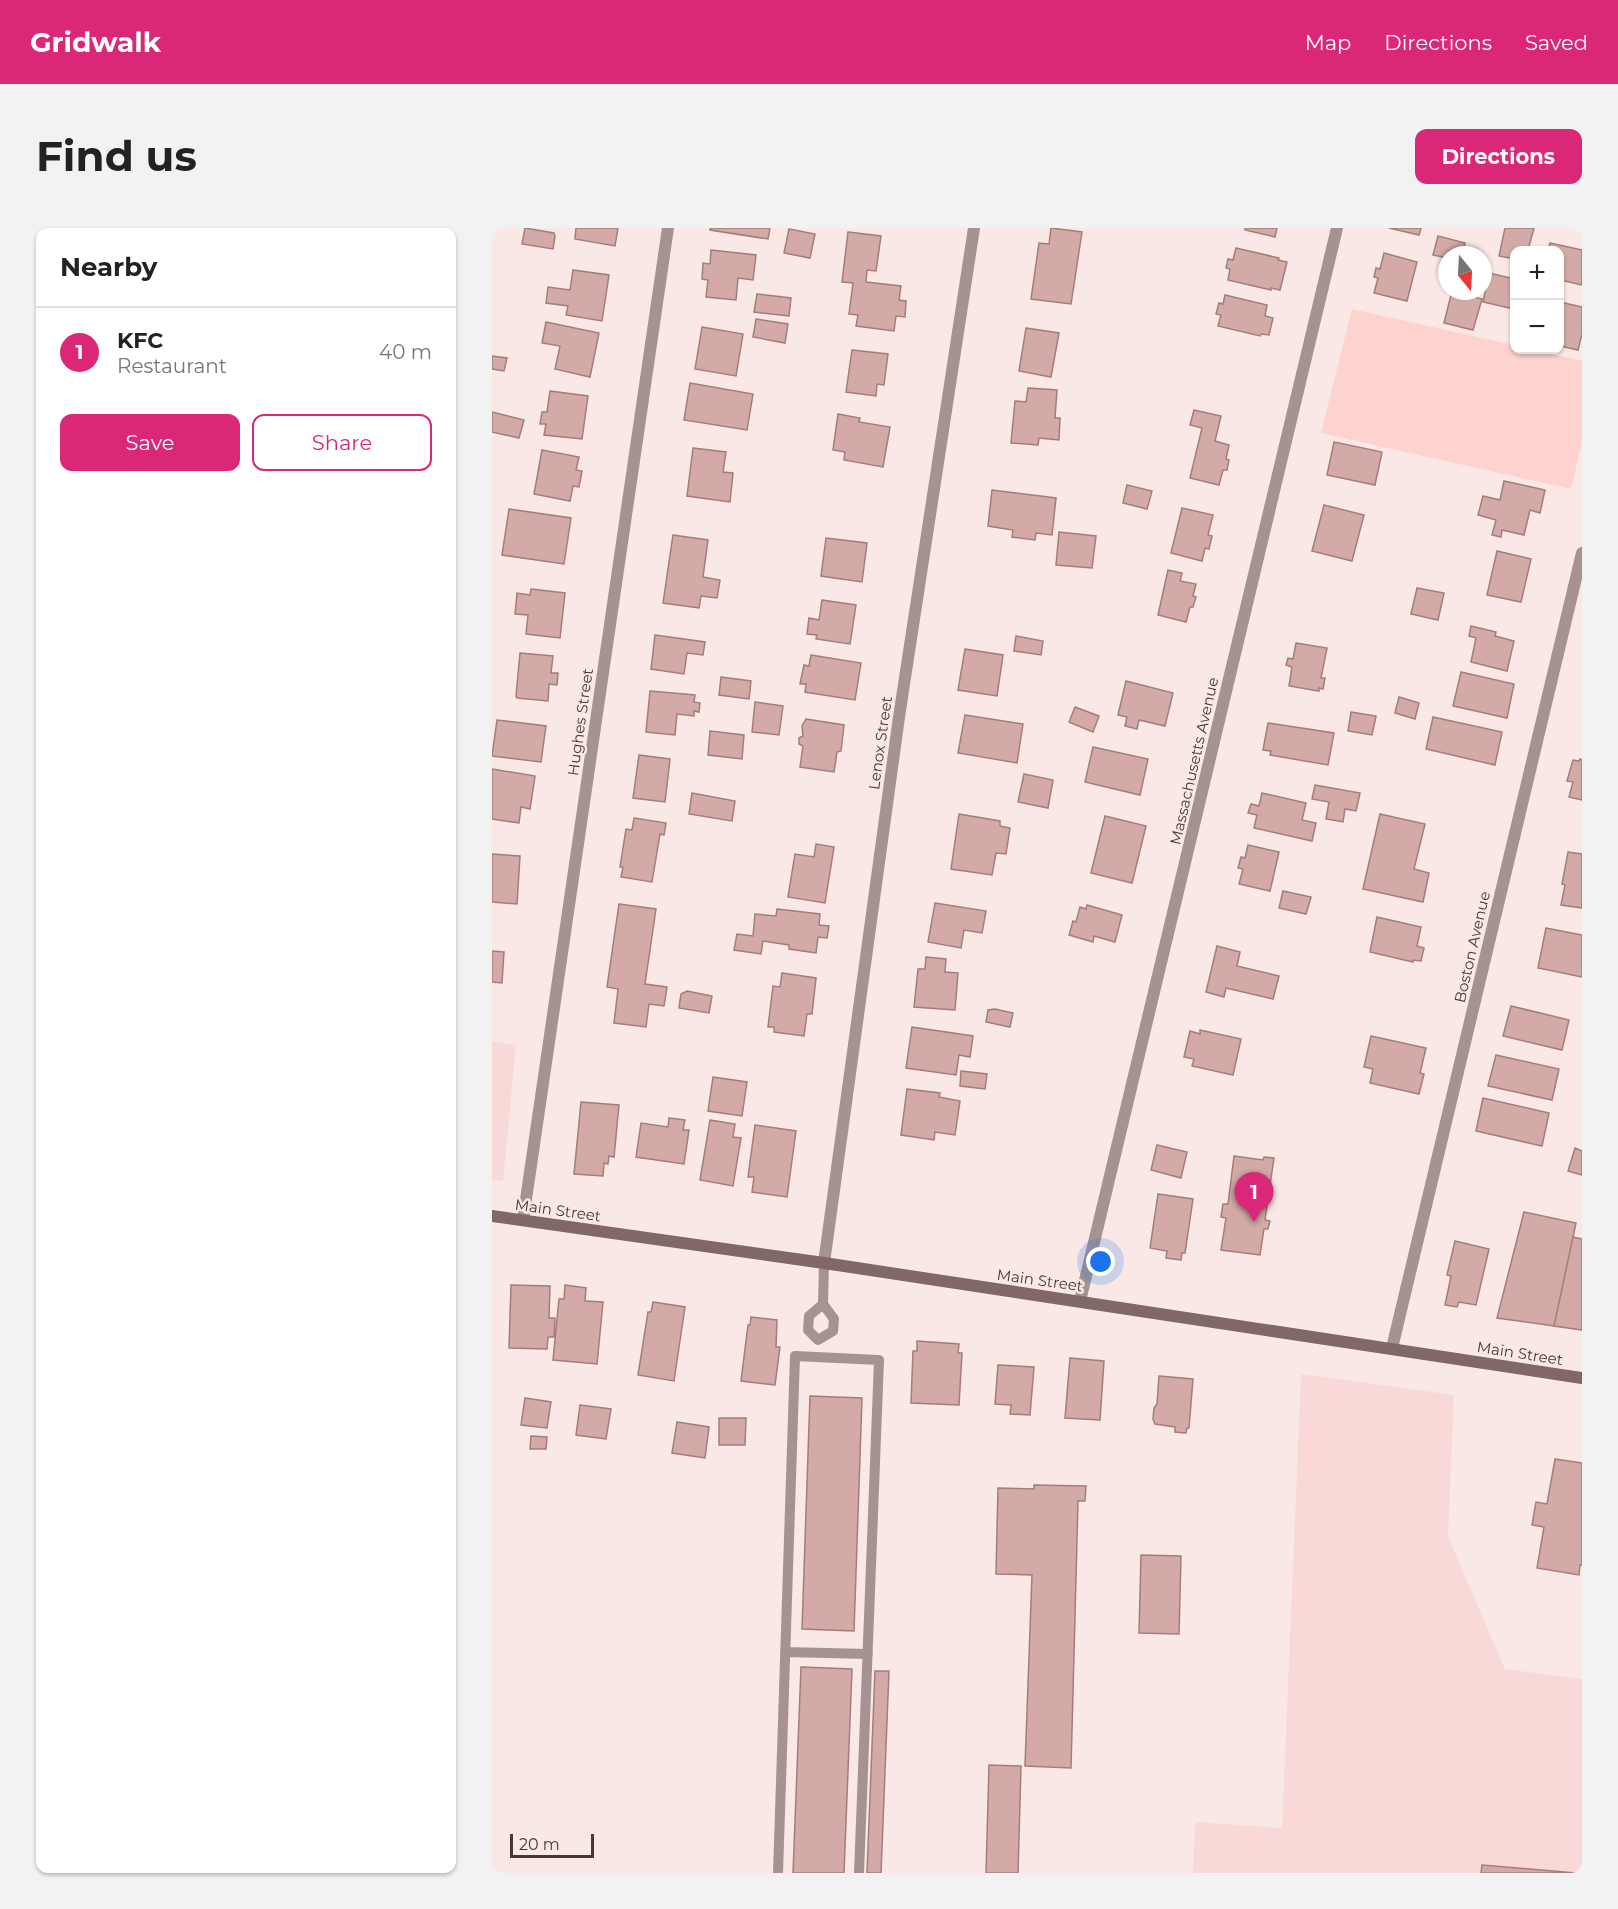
<!DOCTYPE html>
<html lang="en">
<head>
<meta charset="utf-8">
<style>
  :root { --surface:#fff; --page:#f2f2f2; --text:#222; --muted:#767676; --line:#e0e0e0; --accent:#db2777 }
  body { margin:0; font-family:Montserrat,sans-serif; background:var(--page); color:var(--text) }
  .controls { position:absolute; right:18px; top:18px; display:grid; overflow:hidden; border-radius:12px; box-shadow:0 2px 4px #0004 }
  .controls button { width:54px; height:54px; display:grid; place-items:center; padding:0; border:0; border-bottom:2px solid var(--line); background:var(--surface); color:var(--text); font:30px sans-serif }
  .compass { position:absolute; left:946px; top:18px; width:54px; height:54px; border-radius:50%; background:var(--surface); box-shadow:0 2px 4px #0004; rotate:162deg }
  .scale { position:absolute; left:18px; bottom:15px; width:84px; box-sizing:border-box; padding-left:6px; border:3px solid #483736; border-top:0; font-size:16px; line-height:21px; white-space:nowrap; color:#483736; -webkit-text-stroke:4px #f9e8e6; paint-order:stroke }
  .you { position:absolute; left:609px; top:1034px; width:21px; height:21px; margin:-15px; border:4px solid #fff; border-radius:50%; background:#1a73e8; box-shadow:0 0 0 9px #1a73e833 }
  .badge { display:grid; place-items:center; width:39px; height:39px; border-radius:50%; background:var(--accent); color:#fff; font-size:20px; font-weight:700 }
  .pin { position:absolute; translate:-50% -50px; filter:drop-shadow(0 2px 3px #0008) }
  .pin::after { content:''; position:absolute; top:32px; width:21px; height:18px; background:inherit; clip-path:polygon(0 0,100% 0,50% 100%) }
  .list { margin:0; padding:0; list-style:none }
  h2 { display:flex; justify-content:space-between; align-items:center; height:78px; margin:0; padding:0 24px; font-size:26px }
  h2 small { font-size:20px; font-weight:400; color:var(--muted) }
  .list li { display:grid; grid-template-columns:39px 1fr auto; gap:18px; align-items:center; box-sizing:border-box; height:90px; padding:0 24px; border-top:2px solid var(--line) }
  .list b { display:block; font-size:22px; white-space:nowrap }
  .list p { margin:0; font-size:20px; white-space:nowrap; color:var(--muted) }
  .list em { font-size:20px; font-style:normal; color:var(--muted) }
  .actions { display:flex; gap:12px; padding:18px 24px }
  .actions a { flex:1; padding:14px 0; border:2px solid var(--accent); border-radius:12px; text-align:center; font-size:21px; color:var(--accent) }
  .actions .main { background:var(--accent); color:#fff }
  .map { position:relative; flex:none; width:1090px; height:1645px; overflow:hidden; border-radius:12px }
  header { display:flex; align-items:center; gap:36px; box-sizing:border-box; height:84px; padding:0 30px; background:var(--accent); color:#fff }
  header strong { font-size:28px }
  nav { display:flex; gap:33px; margin-inline-start:auto; font-size:21px }
  .intro { display:flex; align-items:center; justify-content:space-between; box-sizing:border-box; height:144px; padding:0 36px }
  h1 { margin:0; font-size:42px }
  .button { padding:15px 27px; border-radius:12px; background:var(--accent); color:#fff; font-size:21px; font-weight:700 }
  main { display:flex; gap:36px; padding:0 36px }
  aside { flex:1; background:var(--surface); border-radius:12px; box-shadow:0 2px 4px #0004 }
  .map>svg:first-child { display:block }
</style>
</head>
<body>
<header>
<strong>Gridwalk</strong>
<nav><a>Map</a><a>Directions</a><a>Saved</a></nav>
</header>
<div class="intro"><h1>Find us</h1><a class="button">Directions</a></div>
<main>
<aside>
<h2>Nearby<small></small></h2>
<ul class="list">
<li><span class="badge">1</span><div><b>KFC</b><p>Restaurant</p></div><em>40 m</em></li>
</ul>
<div class="actions"><a class="main">Save</a><a>Share</a></div>
</aside>
<div class="map">
<svg width="1090" height="1645" viewBox="0 0 1090 1645">
  <rect width="100%" height="100%" fill="#f9e8e6"/>
  <!-- built -->
  <path fill="#f9d9d7" d="M0,813l24,4 -13,136 -11,-1z
    M809,1146l153,21 -6,142 57,132 77,10v194h-389l2,-51 87,6z"/>
  <!-- green -->
  <path fill="#fed2cf" d="M860,81l162,36 1,5h18l49,11v81l-11,47 -250,-56z"/>
  <!-- building -->
  <path fill="#d3aaa7" stroke="#a47d7b" stroke-width="1.5" d="M33,0l29,5 1,3 -2,13 -31,-5z
    M84,0h42l-3,18 -40,-7z
    M218,0h60l-2,11 -58,-9z
    M559,0l31,4 -11,72 -40,-5 8,-56 10,1z
    M753,0h32l-2,9 -30,-7z
    M897,0h32l-2,7z
    M1013,0h29l-6,22h-13v9l-16,-3z
    M297,1l26,5 -5,24 -26,-5z
    M356,4l33,4 -5,35 -9,-1 -1,12 35,4 -2,14 7,1 -1,16 -9,-1 -2,15 -38,-5 2,-11 -9,-1 4,-31 -11,-1z
    M946,8l27,7 -3,12h-15v3l-14,-3z
    M1058,15l32,7v35l-22,-5v-30h-12z
    M744,20l43,10 -1,2 9,2 -7,28 -9,-2v2l-43,-10 2,-11 -4,-1 2,-9 5,1z
    M219,22l45,5 -3,25 -15,-2 -2,22 -30,-3 2,-17 -6,-1 1,-16 7,1z
    M892,25l33,9 -10,39 -33,-8 4,-15 -4,-1 2,-9 4,1z
    M81,42l36,5 -7,46 -36,-6 2,-9 -22,-3 2,-16 22,3z
    M997,45l26,6 -1,30 -31,-7z
    M960,63l30,8 -9,31 -29,-7z
    M265,66l34,4 -2,18 -35,-4z
    M733,67l42,10 -2,11 8,2 -4,17 -8,-1 -1,2 -42,-10 3,-11 -5,-1 3,-11 4,1z
    M1068,74l22,5v27l-4,16 -18,-4z
    M264,91l32,5 -3,19 -32,-6z
    M54,94l53,11 -9,44 -35,-8 5,-23 -18,-3z
    M210,99l41,7 -7,42 -41,-7z
    M534,100l33,5 -8,44 -32,-6z
    M360,122l36,4 -4,31 -7,-1 -1,12 -30,-4z
    M0,128l15,2 -3,13 -12,-2z
    M198,155l63,11 -6,36 -63,-10z
    M536,160l29,2 -2,28h5l-1,22 -20,-2 -1,7 -27,-2 4,-42 11,1z
    M58,163l38,5 -6,43 -38,-4 2,-11h-6l2,-12h5z
    M702,182l27,6 -6,25 14,4 -3,14 3,1 -2,10h-4l-4,15 -29,-7 12,-50 -12,-3z
    M0,184l32,8 -5,18 -27,-6z
    M346,186l22,4 -1,4 31,5 -7,40 -39,-7 1,-8 -12,-2z
    M842,214l48,10 -7,33 -48,-10z
    M201,220l33,4 -3,20 10,1 -3,29 -43,-6z
    M50,222l37,7 -3,13 6,1 -3,16 -6,-1 -3,15 -36,-7z
    M1012,253l41,9 -5,23 -10,-3 -6,25 -22,-5 -1,7 -9,-2 4,-15 -18,-5 5,-19 17,4z
    M635,257l25,6 -5,18 -24,-6z
    M500,262l64,8 -4,37 -16,-2 -1,7 -23,-3 1,-7 -25,-4z
    M832,277l40,10 -12,46 -40,-10z
    M690,280l31,7 -5,20 4,1 -3,13 -4,-1 -3,13 -31,-8z
    M17,281l62,9 -7,46 -62,-9z
    M567,304l37,4 -4,32 -36,-3z
    M181,307l35,5 -5,37 17,3 -3,18 -16,-2 -2,12 -36,-5z
    M334,310l41,5 -5,39 -41,-6z
    M1005,323l34,8 -10,43 -34,-7z
    M676,342l14,3 -2,8 16,3 -3,12 3,1 -3,10h-3l-4,15 -28,-7z
    M925,360l27,5 -6,27 -27,-6z
    M39,361l34,4 -5,45 -34,-4 2,-19 -13,-1 2,-21 13,2z
    M330,372l34,5 -6,39 -34,-5 1,-4 -10,-1 2,-16 10,2z
    M979,398l25,6 -1,4 19,5 -7,30 -36,-9 5,-24 -7,-2z
    M163,407l50,7 -2,13 -16,-2 -3,21 -33,-5z
    M524,408l27,5 -2,14 -27,-4z
    M804,415l31,5 -6,30h4l-2,11 -4,-1v3l-30,-5 3,-19 -6,-2 2,-7 5,1z
    M473,421l38,6 -6,41 -39,-6z
    M28,425l33,3 -2,17h7l-1,12 -8,-1 -1,17 -31,-3 -1,-2z
    M319,427l50,8 -6,37 -50,-8 1,-8h-6l4,-19 5,1z
    M969,444l53,12 -7,34 -54,-12z
    M229,449l30,4 -2,18 -30,-4z
    M634,453l47,12 -8,33 -26,-6 -2,9 -12,-3 2,-9 -9,-2z
    M158,463l45,4 -1,7 6,1 -1,9 -5,-1v5l-17,-2 -2,21 -29,-3z
    M907,469l20,6 -4,16 -20,-6z
    M263,474l28,4 -4,29 -27,-3z
    M583,479l24,9 -6,16 -24,-10z
    M859,484l25,4 -4,19 -24,-4z
    M473,487l58,9 -6,39 -59,-10z
    M941,489l69,15 -7,33 -69,-16z
    M314,491l38,6 -3,26 -4,1 -3,20 -34,-5 3,-21 -4,-2v-6l4,-2 -1,-10z
    M5,492l49,6 -5,36 -49,-6z
    M776,495l66,10 -6,32 -58,-10 1,-4 -8,-1z
    M218,503l34,4 -2,24 -34,-4z
    M601,519l55,12 -8,36 -55,-13z
    M147,527l31,4 -5,43 -32,-4z
    M1088,531l2,1v40l-13,-3 4,-15 -6,-1 6,-21 6,1z
    M0,541l43,7 -5,33 -9,-2 -2,16 -27,-4z
    M532,546l29,6 -5,28 -30,-6z
    M823,557l45,8 -4,18 -11,-2 -2,13 -17,-3 3,-17 -17,-3z
    M200,565l43,8 -3,20 -43,-7z
    M770,565l44,10 -4,17 14,3 -4,18 -58,-13 3,-13 -9,-2 3,-9 8,2z
    M467,586l41,7v5l10,2 -4,26 -10,-1 -4,22 -41,-6z
    M888,586l45,10 -11,45 15,4 -6,29 -60,-13z
    M613,588l41,10 -14,57 -41,-10z
    M142,590l32,5 -2,12 -4,-1 -8,48 -31,-5 2,-10h-3l6,-38 6,1z
    M324,616l18,3 -9,56 -37,-6 7,-43 19,3z
    M756,617l31,7 -9,39 -31,-7 4,-15 -5,-1 3,-11 4,1z
    M1076,624l14,2v54l-21,-3 4,-20 -3,-1z
    M0,626l28,2 -3,48 -25,-2z
    M791,663l28,6 -5,17 -27,-6z
    M443,675l51,8 -4,22 -18,-3 -3,18 -33,-6z
    M127,676l37,5 -11,75 22,3 -3,19 -15,-2 -3,23 -32,-4 4,-34 -11,-2z
    M595,677l35,10 -7,27 -21,-6 -1,6 -24,-7 4,-14 3,1 4,-15 6,2z
    M285,681l43,5 -1,11 10,1 -2,12 -9,-1 -2,16 -27,-4v-4l-26,-4 -2,13 -27,-4 3,-16 16,2 2,-22 21,2z
    M885,689l44,10 -4,19 7,2 -3,13 -8,-1v2l-43,-10z
    M1054,700l36,7v42l-44,-9z
    M725,718l23,6 -3,14 42,10 -6,23 -47,-11 -2,9 -18,-5z
    M0,723l12,1 -2,31 -10,-1z
    M434,729l20,2 -1,13 13,1 -3,37 -41,-3 4,-38h7z
    M290,745l34,5 -4,36h-5l-3,22 -30,-4v-5h-6l5,-41 7,1z
    M195,763l25,5 -3,17 -30,-5 2,-14z
    M1019,778l58,14 -7,30 -59,-14z
    M503,781l18,4 -3,14 -24,-5 2,-12z
    M420,799l61,9 -3,21 -11,-2 -3,20 -50,-7z
    M708,802l41,9 -8,36 -41,-9 2,-7 -10,-2 6,-26 10,3z
    M879,808l55,12 -6,25 4,1 -5,20 -49,-11 3,-14 -9,-2z
    M1004,827l63,14 -7,31 -64,-14z
    M469,843l26,3 -2,15 -25,-3z
    M221,849l34,5 -5,34 -34,-5z
    M415,861l33,4 -1,4 21,4 -5,34 -20,-3 -1,8 -33,-5z
    M991,870l66,15 -7,33 -66,-15z
    M89,874l38,3 -5,52 -5,-1 -1,8 -4,-1 -1,13 -29,-2z
    M177,890l16,2 -2,10h6l-5,34 -48,-7 5,-34 27,4z
    M218,892l25,4 -2,13 8,1 -8,48 -33,-6z
    M263,897l41,6 -9,66 -35,-5 2,-15h-6z
    M665,917l30,7 -6,26 -30,-8z
    M1083,920l7,3v24l-14,-4z
    M742,928l29,4 1,-3 10,1 -9,62 5,1 -2,8h-4l-4,26 -39,-5 5,-32 -5,-1 2,-13h5z
    M666,966l35,5 -8,54h-3l-1,7 -15,-2 1,-7 -17,-3z
    M1032,984l52,11 -22,103 -57,-8z
    M1081,1009l9,2v91l-28,-4z
    M963,1013l34,8 -13,56 -17,-3 -2,5 -12,-2 6,-29 -4,-1z
    M19,1057l39,1 -1,32h6l-1,19h-6l-1,12 -38,-1z
    M73,1057l21,3 -1,13 18,1 -6,62 -44,-4 6,-61h5z
    M161,1074l32,5 -11,74 -36,-6 10,-63h3z
    M259,1089l26,3 -1,27h4l-5,38 -34,-4 7,-56h2z
    M425,1113l42,3 -1,9h4l-3,52 -48,-2 2,-52h4z
    M578,1130l34,3 -4,59 -35,-2z
    M506,1137l36,2 -4,48 -20,-1 1,-9 -16,-1z
    M667,1148l34,3 -4,49h-2l-1,5 -11,-1v-5l-20,-3 -2,-5 1,-11 3,-4z
    M318,1168l52,2 -8,233 -52,-2z
    M33,1170l26,4 -4,26 -26,-3z
    M88,1177l31,4 -5,30 -30,-4z
    M227,1190h27l-1,27h-26z
    M185,1194l32,5 -4,31 -33,-5z
    M39,1208l16,1 -1,12h-16z
    M1063,1231l27,4v102h-2l-1,10 -42,-7 7,-41 -12,-2 4,-23 11,2z
    M542,1257l52,1 -1,15h-7l-7,267 -46,-2 7,-191 -36,-1 2,-86 36,1z
    M649,1327l40,1 -2,78 -40,-1z
    M309,1439l51,2 -8,204h-51z
    M383,1443h14l-8,202h-14z
    M497,1537l32,1 -3,107h-32z
    M990,1637l94,8h-95z"/>
  <g fill="none" stroke-linecap="round" stroke-linejoin="round">
    <!-- service -->
    <path stroke="#a59291" stroke-width="10" d="M326,1112l15,-9 1,-12 -11,-15 1,-41
      M326,1112l-10,-10 1,-14 14,-12
      M293,1424l83,2
      M286,1645l17,-517 84,4 -20,513"/>
    <!-- minor -->
    <path stroke="#a59291" stroke-width="12" d="M31,992l145,-992
      M332,1035l75,-546 75,-489
      M588,1073l257,-1073
      M900,1120l190,-795"/>
    <!-- secondary -->
    <path stroke="#816866" stroke-width="12" d="M0,988l332,47 758,115"/>
  </g>
  <g text-anchor="middle" dominant-baseline="central" stroke-width="5" stroke-linejoin="round" paint-order="stroke">
    <!-- street labels -->
    <g font-size="15" fill="#483736" stroke="#f9e8e6">
      <text transform="translate(88 494) rotate(-82)">Hughes Street</text>
      <text transform="translate(388 515) rotate(-82)">Lenox Street</text>
      <text transform="translate(702 533) rotate(-77)">Massachusetts Avenue</text>
      <text transform="translate(980 719) rotate(-77)">Boston Avenue</text>
      <text transform="translate(66 982) rotate(8)">Main Street</text>
      <text transform="translate(548 1052) rotate(8)">Main Street</text>
      <text transform="translate(1028 1125) rotate(9)">Main Street</text>
    </g>
  </g>
</svg>
<div class="controls">
<button>+</button>
<button>−</button>
</div>
<svg class="compass" viewBox="-18 -18 36 36"><path d="M0-13l5 13h-10z" fill="#e53935"/><path d="M0 13l5-13h-10z" fill="#767676"/></svg>
<div class="scale">20 m</div>
<div class="you"></div>
<div class="pin badge" style="left:762px;top:994px">1</div>
</div>
</main>
</body>
</html>
